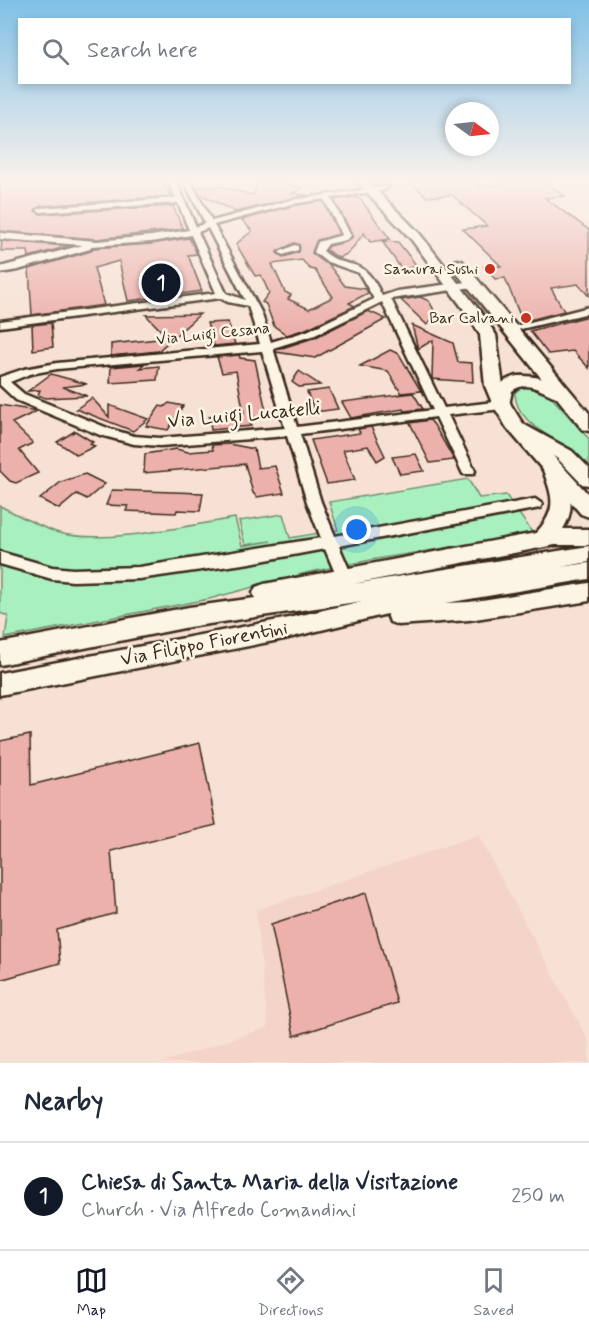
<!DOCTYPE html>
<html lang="en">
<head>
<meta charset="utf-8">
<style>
  :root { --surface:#fff; --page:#f2f2f3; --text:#1f2937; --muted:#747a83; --line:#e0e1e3; --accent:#111827 }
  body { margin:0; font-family:Mynerve,sans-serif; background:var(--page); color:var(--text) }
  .compass { position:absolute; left:445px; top:102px; width:54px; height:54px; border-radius:50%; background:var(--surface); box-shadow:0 3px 9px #0003; rotate:105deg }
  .you { position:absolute; left:357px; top:530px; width:21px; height:21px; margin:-15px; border:4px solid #fff; border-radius:50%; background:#1a73e8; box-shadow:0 0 0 9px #1a73e833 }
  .badge { display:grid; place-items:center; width:39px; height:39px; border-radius:50%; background:var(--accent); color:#fff; font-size:20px; font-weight:700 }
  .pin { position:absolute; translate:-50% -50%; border:3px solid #fff; box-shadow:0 2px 6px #0006 }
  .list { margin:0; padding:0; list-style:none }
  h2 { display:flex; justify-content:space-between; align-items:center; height:78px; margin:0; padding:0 24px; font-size:26px }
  h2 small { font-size:20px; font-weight:400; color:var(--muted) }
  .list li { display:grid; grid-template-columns:39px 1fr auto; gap:18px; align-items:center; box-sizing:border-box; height:108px; padding:0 24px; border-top:2px solid var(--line) }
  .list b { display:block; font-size:22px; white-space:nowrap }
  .list p { margin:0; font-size:20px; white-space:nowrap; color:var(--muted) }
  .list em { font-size:20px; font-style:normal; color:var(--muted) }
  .icon { flex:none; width:33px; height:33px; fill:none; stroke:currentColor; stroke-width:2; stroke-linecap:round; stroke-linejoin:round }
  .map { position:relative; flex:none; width:589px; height:1063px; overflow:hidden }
  .search { position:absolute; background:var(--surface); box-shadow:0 3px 9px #0003; left:18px; right:18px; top:18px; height:66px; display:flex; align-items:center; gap:15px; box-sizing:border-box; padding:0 21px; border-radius:0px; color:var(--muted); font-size:22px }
  .sheet { height:186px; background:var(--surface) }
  nav { display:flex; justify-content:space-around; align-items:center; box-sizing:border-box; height:84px; border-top:2px solid var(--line); background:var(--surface); font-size:16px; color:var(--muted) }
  nav a { display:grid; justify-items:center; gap:3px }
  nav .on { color:var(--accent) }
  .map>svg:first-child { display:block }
</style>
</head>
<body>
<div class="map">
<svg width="589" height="1063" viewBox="0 0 589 1063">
  <rect width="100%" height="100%" fill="#f7e1d4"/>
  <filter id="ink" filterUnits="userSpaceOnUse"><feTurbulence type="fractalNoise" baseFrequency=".0167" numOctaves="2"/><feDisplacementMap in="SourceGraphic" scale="12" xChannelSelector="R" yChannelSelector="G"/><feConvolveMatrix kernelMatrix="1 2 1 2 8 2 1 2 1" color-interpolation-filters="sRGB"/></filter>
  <g filter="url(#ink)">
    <!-- built -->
    <path fill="#f4d3c8" d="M478,835l111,207v21h-428l107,-36 -12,-117z"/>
    <!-- green -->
    <path fill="#a8f1bf" stroke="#728e6e" stroke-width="1.5" d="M529,385l17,6 43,48v31c-5,-5 -11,-12 -17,-17 -19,-16 -57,-31 -57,-60l4,-5z
      M468,479l11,19 27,-3 26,37 -35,8 -121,19 -66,13 -101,27 -204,39 3,-22 -8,-3v-107c19,9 39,21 59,27 48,12 127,-7 176,-15l7,28 29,-5 -26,4 -6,-24 44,-7 7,24 48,-8 -9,-28z"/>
    <!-- building -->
    <path fill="#ecb1ab" stroke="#3b2a1e" stroke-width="1.5" fill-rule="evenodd" d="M20,181h142l9,15 -130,10 -6,5 6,3 132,-8 10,23 -86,10 -97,-8v-47z
      M273,181l30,7 -11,6 16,1 -73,17 -35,-18 -4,-7h26l31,8 6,-13z
      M410,181h67v5l66,-5 22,15 -20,2 44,32v66l-11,-12 -27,4 13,23 -38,10 -7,-8 -14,-35 -10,1 -11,-12 17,-1 -38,-37 24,-3 -35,-31 -25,2z
      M355,197l6,3 29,39 -20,3 -6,-9 -15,20 -10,5 -13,-8 3,-4 17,-4 7,-6 -19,-36z
      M323,201l16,33 -22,6 -5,13 17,12 16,21 21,3 2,4 -19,10 6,3 -49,23 -19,6 -13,-9 -8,-22 -4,-2 7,-9 -8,-18 -6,1 -19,-32 16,-13 -10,-11 50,-14zM294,243l6,2 -1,7 -15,5 -7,-4zM302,260l8,9 5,1 18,27 -24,12 -21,-10 3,-4 -6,-3 -13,-28z
      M189,238l8,16 -9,1 14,36 -74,10 -9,-40 -25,7 10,37 -72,10 -3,-46 62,-18 2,-3 58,-4z
      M2,241l67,5 -40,11 -1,-6h-27z
      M382,241l16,1 19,24 -15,4z
      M420,297l9,4 7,13 -9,11 -26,-25z
      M368,311l18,8 -71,39 -39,-6v-2l40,-13z
      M200,314l-42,37 -47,5v-12l57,-6 -22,-23z
      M589,316v52l-16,-17 -25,3 -18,-23z
      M228,322l7,22 -21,2 -7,-23z
      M51,323l2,24 -20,3 -1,-25z
      M412,325l41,18 5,19 14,1 1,19 -41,-3 1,-39 -15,9z
      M390,350l9,4 22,37 -20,2 -13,-22 -28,-5z
      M239,355l1,3 15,2 12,56 -18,2 2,8 -40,4 -2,-13 35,-3 -8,-43 -14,2 -5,-16z
      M144,364l-4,4 19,-2 -2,14 -47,3 1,-16z
      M299,371l21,14 -21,2 -7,-5z
      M51,374l36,10 -24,3 24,9 -42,2 -7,-3 2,-5 -12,1z
      M329,389l9,20 -23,3 -8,-20z
      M413,393l10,16 -19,2 -1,-2 -52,9 -9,-16z
      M92,398l17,19v-12l39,14 -15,12 -57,-22z
      M169,403l14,3 -15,24 -22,-4 14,-20 4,1z
      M0,405l37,6 -25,12 21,20 -14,7 19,23 -22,10 -6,-2 -10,-10z
      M430,420l4,5 20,35 -24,3 -20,-40z
      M371,427l14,29 -8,5 -9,-15 -25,4 12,30 -28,4 -16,-44 49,-7 -2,-4z
      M75,431l18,11 -3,2 5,2 -18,9 -20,-13z
      M229,444l25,5 4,19 17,-2 9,27 -27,4 -4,-4 -8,-29 -101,9 1,-19 31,-5 12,3 25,-2 -1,-5z
      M416,454l8,17 -24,3 -8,-17z
      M85,474l20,10 -18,15 -10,-5 -18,15 -19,-10 21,-17z
      M112,490l91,3 -3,18 -23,-1 -1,3 -50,-2 2,-5 -22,-1z
      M30,735l1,50 169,-42 16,82 -105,26 5,62 -59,17 3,33 -60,17v-239z
      M366,893l31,110 -103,33 -23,-112z"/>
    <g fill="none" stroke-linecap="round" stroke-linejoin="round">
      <!-- street-tunnel -->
      <path stroke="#d1bcb0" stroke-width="8" stroke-dasharray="8 4" stroke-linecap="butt" d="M295,248l12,-1"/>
      <!-- street casing -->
      <g stroke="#3b2a1e" stroke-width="5">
        <path id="street" d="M168,181h8l20,46 9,-4 -21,-42h6l22,40 79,-21 97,-14 -3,4 -54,8 20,38 -5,4 -18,4 -5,7c27,23 38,0 59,45l15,-5 76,-10 5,3 -5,3 -82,12 53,109 58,-7 6,4 -6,4 -54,6 27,56 -2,3h-10l-27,-57 -136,17 21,68 14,34 200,-37 7,5 -2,4 -201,38 13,30 -2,4h-12l-13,-31 -75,14 -111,16 -66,2 -21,-2 -52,-15v-12l52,15 21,2 66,-2 182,-29 -14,-36 -20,-66 -127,10 -26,-2 -34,-9 -84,-35 -16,-15v-8l24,-8 33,-6 203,-19 -12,-38 -20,-4 -8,-4 -220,29v-6l216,-28 -25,-58 -40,7 -60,4 -1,3 -72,21 -18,3v-6l83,-22 -83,-6v-6l97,8 54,-5 38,-6 -11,-27 -137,9 -4,-2 4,-2 135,-10zM324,199l18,36 -24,7 -4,10 11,9 34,12 15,26 -67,32 -36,11 -10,-30 -47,-87 78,-21zM208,228l37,72 -19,-7 -28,-61zM382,302l51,108 -136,17 -24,-79 42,-13zM262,351l23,77 -125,10 -26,-2 -24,-7 -86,-35 -14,-12 20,-8 27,-5z
          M295,245l3,1v4l-15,5 -4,-3z
          M589,307v6l-81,19 -5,-3z"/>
      </g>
      <!-- secondary casing -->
      <g stroke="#3b2a1e" stroke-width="5">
        <path id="secondary" d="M517,376c16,-1 41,4 51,17l-8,5c-16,-4 -32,-20 -48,-7l-4,18h-12l-3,-4c3,-17 6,-24 24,-29z
          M514,419l58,32 17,17v17l-7,-1 -24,-25 -50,-31 -3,-4 3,-4z
          M551,461l7,2 2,4c9,23 17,40 3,62h26v16h-34l-202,39 236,-38v16l-29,5 29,-4v16l-143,24 23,-1 120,-19v18l-120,19 -71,5 -8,-3 -3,-8 -103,25 -284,56v-22l284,-54 79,-18 -174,26 -189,38v-22l189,-36 66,-9 -2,-5 3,-6 8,-3 272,-51c23,-25 16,-37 6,-66l2,-4z"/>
      </g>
      <!-- primary casing -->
      <g stroke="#3b2a1e" stroke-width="5">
        <path id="primary" d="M356,181h11l52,52 61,78 16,24 7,51 8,19 10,16 68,74v22l-8,-3 -74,-86 -14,-23 -8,-19 -5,-51 -12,-20 -57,-76z
          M457,260l5,1 127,152v18l-7,-2 -130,-162 -2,-3z"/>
      </g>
      <!-- street -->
      <use href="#street" fill="#fcf5e5" fill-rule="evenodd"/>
      <!-- secondary -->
      <use href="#secondary" fill="#fcf5e5" fill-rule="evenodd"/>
      <!-- primary -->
      <use href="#primary" fill="#fcf5e5" fill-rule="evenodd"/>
    </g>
  </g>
  <!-- sky -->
  <linearGradient id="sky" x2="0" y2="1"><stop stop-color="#80c0e7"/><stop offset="0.55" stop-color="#fbf2ec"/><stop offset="1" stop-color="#fbf2ec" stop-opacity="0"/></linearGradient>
  <rect width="589" height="330" fill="url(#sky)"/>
  <!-- markers -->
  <g fill="#c8321e" stroke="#fcf5e5" stroke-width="2">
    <circle cx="490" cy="269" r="6"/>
    <circle cx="526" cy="318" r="6"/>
  </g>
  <g text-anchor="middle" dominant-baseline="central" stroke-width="5" stroke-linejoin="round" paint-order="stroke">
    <!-- far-poi labels -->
    <g font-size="16" fill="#3b2a1e" stroke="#fcf5e5" text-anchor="end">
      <text x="478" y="269">Samurai Sushi</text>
      <text x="514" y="318">Bar Calvani</text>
    </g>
    <!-- far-street labels -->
    <g font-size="16" fill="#3b2a1e" stroke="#fcf5e5">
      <text transform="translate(213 334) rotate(-6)">Via Luigi Cesana</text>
    </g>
    <!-- street labels -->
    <g font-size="20" fill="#3b2a1e" stroke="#fcf5e5">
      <text transform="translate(244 415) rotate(-5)">Via Luigi Lucatelli</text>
      <text transform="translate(204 644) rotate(-11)">Via Filippo Fiorentini</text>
    </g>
  </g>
</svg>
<svg class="compass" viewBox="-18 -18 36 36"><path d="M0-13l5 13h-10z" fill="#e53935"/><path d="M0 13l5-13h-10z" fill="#747a83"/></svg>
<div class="you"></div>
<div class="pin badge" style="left:161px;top:283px">1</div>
<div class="search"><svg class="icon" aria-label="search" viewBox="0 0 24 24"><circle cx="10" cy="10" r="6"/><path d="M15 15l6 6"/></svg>Search here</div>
</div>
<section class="sheet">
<h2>Nearby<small></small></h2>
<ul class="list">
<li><span class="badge">1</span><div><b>Chiesa di Santa Maria della Visitazione</b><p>Church · Via Alfredo Comandini</p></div><em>250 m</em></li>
</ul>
</section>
<nav>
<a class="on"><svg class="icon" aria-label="map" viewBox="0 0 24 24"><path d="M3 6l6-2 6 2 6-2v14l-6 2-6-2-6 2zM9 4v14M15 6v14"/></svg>Map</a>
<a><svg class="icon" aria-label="directions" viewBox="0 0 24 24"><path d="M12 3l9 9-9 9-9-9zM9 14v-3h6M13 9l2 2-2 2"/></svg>Directions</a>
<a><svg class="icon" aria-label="saved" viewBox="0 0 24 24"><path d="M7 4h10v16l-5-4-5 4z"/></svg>Saved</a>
</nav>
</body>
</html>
